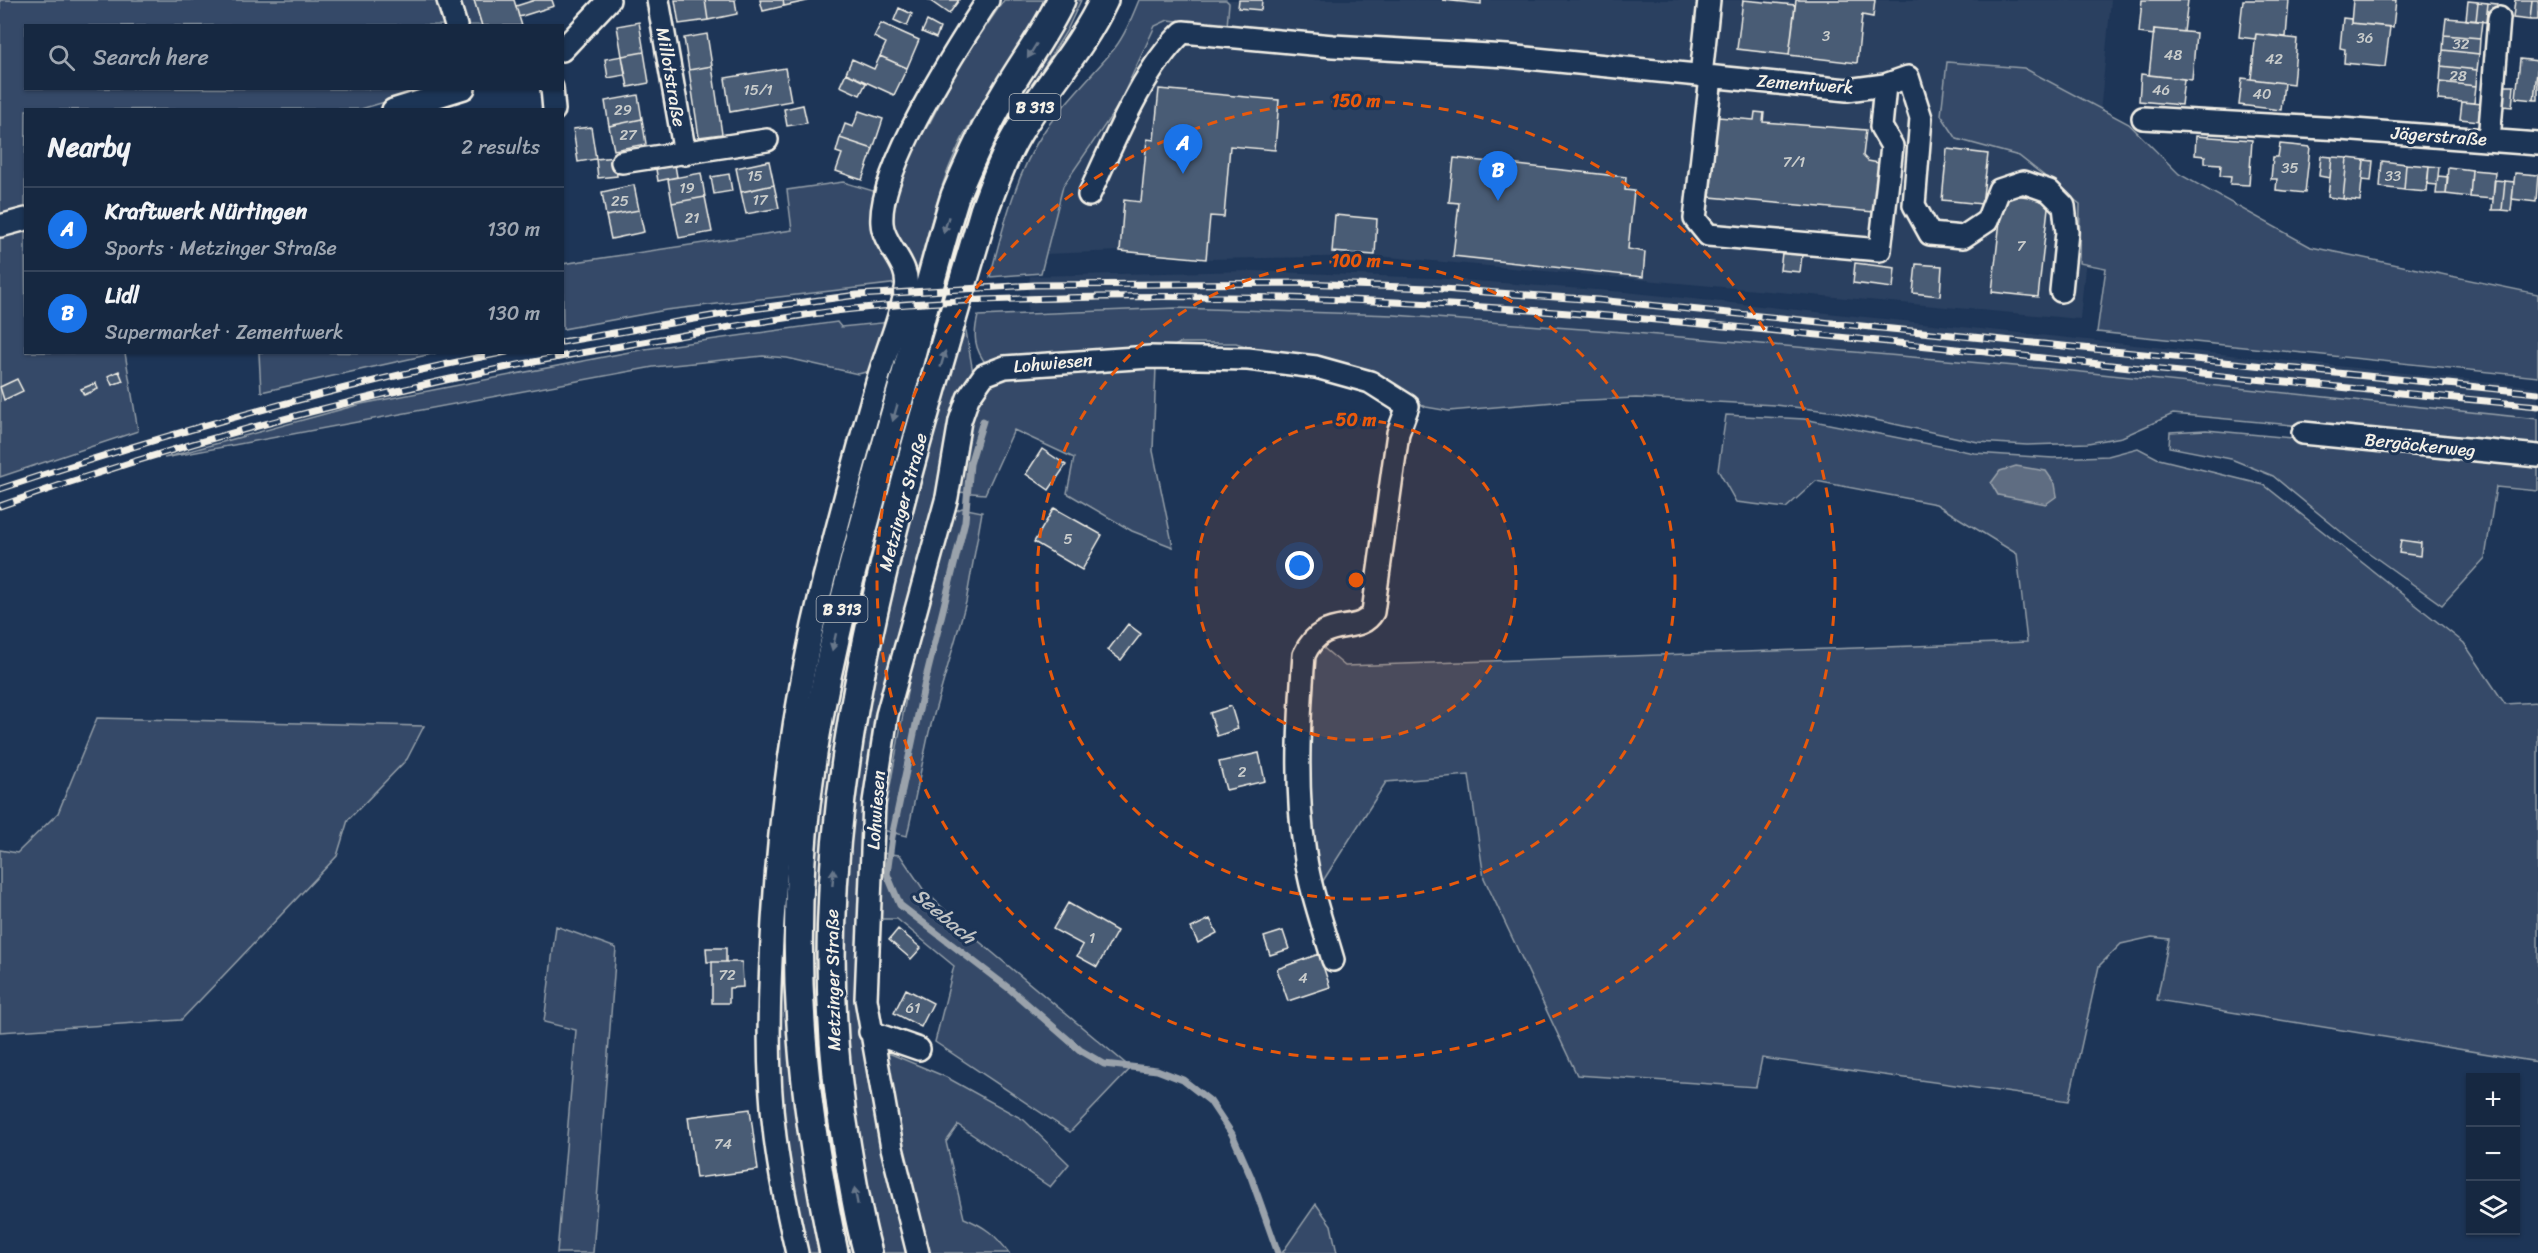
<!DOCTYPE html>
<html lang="en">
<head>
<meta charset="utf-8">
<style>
  :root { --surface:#162841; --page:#1f3048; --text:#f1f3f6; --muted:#9ea6b1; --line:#35445a; --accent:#1a73e8 }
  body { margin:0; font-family:Sriracha,sans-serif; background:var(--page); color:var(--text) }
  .controls { position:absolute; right:18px; bottom:18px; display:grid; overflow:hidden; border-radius:0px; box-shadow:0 2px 4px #0004 }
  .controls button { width:54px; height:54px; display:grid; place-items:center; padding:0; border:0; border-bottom:2px solid var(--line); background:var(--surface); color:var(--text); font:30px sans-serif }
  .you { position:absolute; left:1300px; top:566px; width:21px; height:21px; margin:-15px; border:4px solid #fff; border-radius:50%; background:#1a73e8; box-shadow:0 0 0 9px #1a73e833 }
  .badge { display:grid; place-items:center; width:39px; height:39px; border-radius:50%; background:var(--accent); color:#fff; font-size:20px; font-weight:700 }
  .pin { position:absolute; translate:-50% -50px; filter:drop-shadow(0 2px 3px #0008) }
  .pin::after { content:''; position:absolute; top:32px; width:21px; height:18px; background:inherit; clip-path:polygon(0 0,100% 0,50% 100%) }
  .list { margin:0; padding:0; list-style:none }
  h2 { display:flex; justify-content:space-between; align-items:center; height:78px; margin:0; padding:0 24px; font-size:26px }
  h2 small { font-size:20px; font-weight:400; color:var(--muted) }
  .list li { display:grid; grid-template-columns:39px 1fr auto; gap:18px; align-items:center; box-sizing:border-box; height:84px; padding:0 24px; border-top:2px solid var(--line) }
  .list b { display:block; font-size:22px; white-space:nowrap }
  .list p { margin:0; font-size:20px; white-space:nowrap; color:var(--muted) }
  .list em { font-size:20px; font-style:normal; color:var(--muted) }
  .icon { flex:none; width:33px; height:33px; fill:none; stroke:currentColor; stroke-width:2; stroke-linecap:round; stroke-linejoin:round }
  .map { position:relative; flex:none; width:2538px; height:1253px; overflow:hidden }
  .search { position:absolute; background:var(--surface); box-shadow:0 2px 4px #0004; left:24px; top:24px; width:540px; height:66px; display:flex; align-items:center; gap:15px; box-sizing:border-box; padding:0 21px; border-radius:0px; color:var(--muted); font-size:22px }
  .panel { position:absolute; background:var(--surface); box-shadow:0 2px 4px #0004; left:24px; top:108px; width:540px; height:246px; border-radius:0px }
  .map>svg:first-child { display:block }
</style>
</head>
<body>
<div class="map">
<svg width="2538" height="1253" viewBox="0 0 2538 1253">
  <rect width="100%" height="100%" fill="#1d3557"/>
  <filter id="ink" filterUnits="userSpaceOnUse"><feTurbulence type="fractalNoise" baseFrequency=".0167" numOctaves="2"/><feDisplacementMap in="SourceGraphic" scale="12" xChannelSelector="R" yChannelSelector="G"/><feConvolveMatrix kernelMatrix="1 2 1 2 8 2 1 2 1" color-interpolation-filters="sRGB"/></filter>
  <g filter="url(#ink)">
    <!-- built -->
    <path fill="#2a4060" d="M1150,0h961l-31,319 -703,-63 -171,3 -86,-8 -75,3 14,-70z
      M1253,271l180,7 192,14 913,95v32l-466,-48 -678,-56 -217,-7 -150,4 3,-36z"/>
    <!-- green -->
    <path fill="#354a67" stroke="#949ea8" stroke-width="1.5" d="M0,0h474l8,25 -456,1v62l403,1 -68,20 -335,1 -1,103 -25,5z
      M1004,0h40c-25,54 -66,100 -90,156 -17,37 -26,80 -38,119l-14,-18 -13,-29 12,-60 29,-46 31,-59z
      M1075,0h6l-14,30 -65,104 -145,496 -17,88 -11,71 -9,90 -2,78 7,130 11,76 20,90h-7c-12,-57 -26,-115 -31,-174 -9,-97 -8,-196 5,-294 16,-129 54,-256 89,-381 13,-47 26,-93 39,-139 9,-34 18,-68 32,-100 25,-58 65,-108 92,-165z
      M1139,0h87l3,3 -2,23 -59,-6 -13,6 -37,80 -55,80 -22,87 -51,4c13,-50 26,-104 55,-147 20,-29 46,-53 69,-81 11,-14 18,-32 25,-49z
      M1947,62l77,6 105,56 50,50 132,73 227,47v83l-441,-45 9,-64 -27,-5 1,-59 -61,-48 -62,-17 -16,-24z
      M843,182l37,11 19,90 -233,27 -103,19 -1,-65 230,-34 -5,-40z
      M25,229l1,123 99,1 13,78 -138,46v-243z
      M1176,308l218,7 229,17 449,39 466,48v29l-365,-34 -51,23 -34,6 -61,2 -49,-3 -140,-30 -63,-7 -139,-7 -70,3 -117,10 -23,-4 -22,-11 -168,-53h-56l-17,9 -176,13c-13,-16 -14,-30 -9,-49z
      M837,322l4,5 50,-5 -21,49 -12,3 -71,-16 -24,-2 -110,11 -489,91 197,-54 284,-55z
      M908,322l-65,234 -50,528 29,169h-16l-11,-47 -15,-119 -3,-54 5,-158 17,-152 74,-306z
      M963,331h3l7,42 -78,297 -34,281 51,302h-31c-39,-154 -46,-315 -26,-473 20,-152 67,-301 108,-449z
      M259,353v-1l177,1 -175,39z
      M1156,366l-3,85 20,96 -41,-16 -65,-38 7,-35 -60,-28 -29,64 -27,-2 10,-74 23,-39 36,-6z
      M1726,415l78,4 170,34 79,5 55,-2 30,-8 21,11 105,26 200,158 41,61 33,-2v360l-381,-62 12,-61 -17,-2 -31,7 -22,22 -30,135 -307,-43 -6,29 -179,-12 -93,-197 -15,-103 -83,7 -72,113 -9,-40 8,-216 32,27 682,-24 -10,-88 -81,-50 -120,-23 -30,27 -50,-6 -18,-32z
      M2206,430l332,31v30l-42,-4 -11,71 -43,47 -91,-65 -78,-64 -42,-17 -62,-12 1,-15z
      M962,508l20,4 -16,90 -37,130 -22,104 -25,-6 35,-193 36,-125z
      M97,718l327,8 -17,33 -59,61 -11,36 -156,164 -181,12v-182l17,3 41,-40z
      M880,853l20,2 23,34 46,44 162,135 -61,64 -135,-90 19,-76 -57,-47h-21z
      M556,926l60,22 -23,305h-36l19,-223 -32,-8z
      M880,1054h11l55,23 78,43 45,44 -19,23 -92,-62 -12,17 18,76c20,8 32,17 45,35h-85z
      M1316,1204l15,21 6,28h-55z"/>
    <!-- water -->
    <path fill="#5e6d82" stroke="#9aa2ab" stroke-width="1.5" d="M2016,466l30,5 9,13 2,12 -11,8 -48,-9 -7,-12 9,-12z"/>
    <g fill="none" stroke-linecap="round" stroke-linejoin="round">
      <!-- stream -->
      <path stroke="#9aa2ab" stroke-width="7" d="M983,421l-13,43 -5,57 -40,161 -33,155 -5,37 13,31 111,85 69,60 24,14 53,6 26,10 27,21 22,33 19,43 27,76"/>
    </g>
    <!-- building -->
    <path fill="#485b74" stroke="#f4f1e8" stroke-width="1.5" d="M474,0h40l8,26h-40z
      M535,0h17l2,6 -35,11 -3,-11z
      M675,0h30l3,20 -29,4z
      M705,0h30l2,14 -29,6z
      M760,0h23l1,6 -21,5z
      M783,0h23l1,1 -23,5z
      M929,0h30l-10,14z
      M1239,0h23l-1,10 -23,-2z
      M1442,0h39v4z
      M1743,0l52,5 -6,50 -52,-6z
      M1796,0h79l-2,17 -11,-2 -5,48 -68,-8z
      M2142,0h46l-4,32 -30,-3v6l-15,-2z
      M2243,0h46l-3,37 -30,-3 -1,5 -16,-2z
      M2353,0h43l-3,27 -42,-4z
      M2515,0h17l-2,20 -17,-2z
      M2532,0h6v20h-8z
      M2468,1l10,1 -2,19 -10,-1z
      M2478,2l10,1 -2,19 -10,-1z
      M2488,3l9,1 -1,18h-10z
      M899,8l13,6 -5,12 -13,-6z
      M2343,18l8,1v4l39,4 -5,40 -41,-4 1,-14 -5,-1z
      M2446,18l36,3 -2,17 -36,-3z
      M927,21l13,7 -4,10 -14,-6z
      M639,22l5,30 -22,4 -5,-30z
      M881,23l38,17 -12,28 -27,-12 6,-13 -12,-6z
      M2154,29l42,4 -4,47 -43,-5z
      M707,34l5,32 -23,4 -5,-32z
      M2256,34l41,5 -4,45 -42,-5z
      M2444,35l36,3 -1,16 -36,-4z
      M2443,50l36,4 -2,16 -36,-4z
      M644,52l5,31 -21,4 -6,-31z
      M622,56l3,19 -17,3 -3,-19z
      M880,56l27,12 -13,27 -48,-22 6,-14 22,10z
      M2520,59l18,2 -4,39 -18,-2z
      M2538,61v39h-4z
      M712,66l10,68 -23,3 -10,-67z
      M2441,66l36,4 -1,16 -36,-4z
      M785,68l6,33 -61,11 -5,-34z
      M846,73l20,10 -6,12 -20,-9z
      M2141,74l43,5 -3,26 -42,-4z
      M2242,78l42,5 -3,27 -42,-5z
      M2440,82l36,4 -2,17 -36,-3z
      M2505,86h9l-2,21 -9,-1z
      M1159,89l120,11 -4,50 -45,-4 -6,71 -14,-1 -4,43 -86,-8 4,-51 17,2 6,-63 7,1z
      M638,95l4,24 -33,7 -4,-25z
      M2462,102l19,2 -1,17 -20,-2z
      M803,105l4,18 -20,3 -3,-17z
      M859,111l24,8 -10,30 -33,-11 5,-14 8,3z
      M1755,112l9,1 -1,9 103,8 -3,26 5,5 11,2 -5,49 -164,-15 8,-80 36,3z
      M642,119l4,25 -32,6 -5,-24z
      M591,127l5,32 -18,3 -5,-33z
      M2196,136l56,4 -3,45 -19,-1 1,-7 -11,-1 1,-12 -16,-1v-7l-10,-1z
      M840,138l33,11 -11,31 -26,-9 6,-17 -6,-2z
      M2280,144l30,3 -5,46 -29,-3 1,-11h-6l2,-22h5z
      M1947,149l41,5 -6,50 -40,-4z
      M2321,156l11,1 -2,21 -11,-2z
      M615,157l2,19 -19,2 -2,-19z
      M2332,157l15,1 -4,41 -15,-2z
      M1454,158l172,19 -1,13 9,1 -6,58 17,3 -2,25 -190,-21 6,-53 -10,-1z
      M2347,158l17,2 -4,41 -17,-2z
      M2364,160l9,1 -2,20 -9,-1z
      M769,161l5,24 -33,7 -5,-24z
      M2382,161l24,3 -2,26 -24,-3z
      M2406,164l23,2 -2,26 -23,-2z
      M675,165l2,12 -19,4 -2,-12z
      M2429,166l10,1 -2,18 -10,-1z
      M2448,167l24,3 -2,27 -24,-3z
      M2472,170l23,2 -2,27 -23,-2z
      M701,173l4,24 -33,6 -4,-24z
      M2515,173l23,2 -2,27 -24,-3z
      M729,174l3,17 -18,3 -3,-17z
      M2438,176l10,1 -2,17h-10z
      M2495,180l10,1 -3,29h-10z
      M2505,181l9,1 -3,29 -9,-1z
      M634,185l5,25 -33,6 -4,-24z
      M774,185l5,23 -33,6 -5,-22z
      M2003,194l46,5 -11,98 -46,-5z
      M705,197l7,35 -33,6 -7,-35z
      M639,210l5,22 -33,7 -5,-23z
      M1335,215l42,4 -2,36 -43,-3z
      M1782,253l20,2 -2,17 -20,-2z
      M1855,263l40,5 -2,20 -40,-5z
      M1916,264l26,2 -2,30 -27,-3z
      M119,371l4,10 -11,4 -4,-9z
      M17,379l6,12 -19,9 -4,-13z
      M96,383l2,6 -14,6 -3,-6z
      M1042,449l24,16 -17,25 -23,-16z
      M1054,508l48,27 -20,35 -48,-28z
      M2401,540l20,3 -1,13 -21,-3z
      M1128,624l13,10 -20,26 -13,-10z
      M1231,706l7,23 -21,7 -7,-23z
      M1259,753l6,28 -39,9 -7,-28z
      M1068,903l49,28 -20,36 -20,-11 6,-11 -30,-16z
      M1210,919l7,14 -19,10 -7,-15z
      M898,929l23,19 -10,11 -22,-19z
      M1283,931l6,18 -19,6 -6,-18z
      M706,948h20v14h-19z
      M1319,954l11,33 -42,14 -11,-32z
      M712,962h30l1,25 -14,1v15h-17z
      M906,989l27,14 -12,24 -27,-14z
      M750,1109l8,61 -62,8 -8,-61z"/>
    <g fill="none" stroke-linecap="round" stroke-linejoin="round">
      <!-- minor casing -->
      <g stroke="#f4f1e8" stroke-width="26">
        <path id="minor" d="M448,0l8,26
          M658,0l27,154
          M562,50l47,-50
          M1701,76l8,-76
          M1711,77l-16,142 13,16 172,15 12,-104 -11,-19 4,-42
          M552,88l2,22
          M393,110l71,-22
          M2143,118l198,11 197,15
          M2489,140l10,-122
          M622,162l145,-22
          M1089,195c24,-51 53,-125 94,-163l150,14 174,10 340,34 38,-5 23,-8 13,41 -7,87 16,29 33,3 24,-16 12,-31 24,-8 26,9 15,15 3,26 -6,59
          M0,226l26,-7
          M2303,433l235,23
          M870,1032l49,17
          M797,1253c-9,-38 -17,-77 -22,-116 -9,-71 -6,-144 -2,-216 7,-116 23,-230 51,-343 17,-65 34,-131 53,-196 9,-31 23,-62 29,-93 5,-26 -23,-43 -24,-66 -4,-53 76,-177 106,-223
          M918,1253l-26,-105 -26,-149 8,-197 13,-87 60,-218 13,-76 8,-23 16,-23 21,-8 145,-10 98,2 68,8 54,15 38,24 -10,27 -25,179c-15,26 -49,0 -69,43 -5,66 -9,133 1,198 5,37 18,72 28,107"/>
      </g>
      <!-- major casing -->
      <g stroke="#f4f1e8" stroke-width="32">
        <path id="major" d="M834,1253c-28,-134 -42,-255 -33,-393 10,-154 53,-302 95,-450 20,-71 37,-143 59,-214 15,-36 31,-71 51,-104 18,-31 40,-59 55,-92
          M868,1253c-10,-34 -15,-70 -21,-105 -56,-325 47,-629 137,-937 11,-30 22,-61 40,-88 26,-41 59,-78 80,-123"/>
      </g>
      <!-- minor -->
      <use href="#minor" stroke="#1d3557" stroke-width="21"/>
      <!-- major -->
      <use href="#major" stroke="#1d3557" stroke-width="27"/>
      <!-- rail casing -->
      <g stroke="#f4f1e8" stroke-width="7">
        <path id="rail" d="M562,342l190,-33 105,-14 178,-10 267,-2 127,5 169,12 940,93
          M0,489c166,-55 334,-103 506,-137
          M0,506c212,-75 428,-128 649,-165 68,-11 135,-25 204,-32 81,-9 164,-10 245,-12 297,-5 593,24 888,55 184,20 368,36 552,54"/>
      </g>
      <!-- rail -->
      <use href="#rail" stroke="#1d3557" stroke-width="4.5" stroke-dasharray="14" stroke-linecap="butt"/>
    </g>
    <!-- one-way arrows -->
    <defs><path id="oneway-solid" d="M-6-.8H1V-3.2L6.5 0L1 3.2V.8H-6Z" transform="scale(1.5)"/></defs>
    <g fill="#68778a">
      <use href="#oneway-solid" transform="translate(1032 51) rotate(122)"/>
      <use href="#oneway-solid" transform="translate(946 225) rotate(107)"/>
      <use href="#oneway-solid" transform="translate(943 359) rotate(-74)"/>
      <use href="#oneway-solid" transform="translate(895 413) rotate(106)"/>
      <use href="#oneway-solid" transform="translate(834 642) rotate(103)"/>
      <use href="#oneway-solid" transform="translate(833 877) rotate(-86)"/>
      <use href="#oneway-solid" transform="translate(856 1196) rotate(-101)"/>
    </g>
  </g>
  <!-- distance rings -->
  <circle cx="1356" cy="580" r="160" fill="#e8590c" fill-opacity=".12"/>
  <g fill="none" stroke="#e8590c" stroke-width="3" stroke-dasharray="10 8">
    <circle cx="1356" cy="580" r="160"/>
    <circle cx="1356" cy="580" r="319"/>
    <circle cx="1356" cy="580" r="479"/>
  </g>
  <g text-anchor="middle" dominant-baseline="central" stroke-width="6" stroke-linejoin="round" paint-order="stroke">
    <!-- number labels -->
    <g font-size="15" fill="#c9cccb">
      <text x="1826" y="36">3</text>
      <text x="2365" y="38">36</text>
      <text x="2461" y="44">32</text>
      <text x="2173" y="55">48</text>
      <text x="2274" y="59">42</text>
      <text x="2458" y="76">28</text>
      <text x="758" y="90">15/1</text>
      <text x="2161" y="90">46</text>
      <text x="2262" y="94">40</text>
      <text x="623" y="110">29</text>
      <text x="628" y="135">27</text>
      <text x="1794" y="162">7/1</text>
      <text x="2290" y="168">35</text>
      <text x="755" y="176">15</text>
      <text x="2393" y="176">33</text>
      <text x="687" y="188">19</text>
      <text x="760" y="200">17</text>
      <text x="620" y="201">25</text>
      <text x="692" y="218">21</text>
      <text x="2021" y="246">7</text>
      <text x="1068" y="539">5</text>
      <text x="1242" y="772">2</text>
      <text x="1092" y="938">1</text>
      <text x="727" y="975">72</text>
      <text x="1303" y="978">4</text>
      <text x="913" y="1008">61</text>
      <text x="723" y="1144">74</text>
    </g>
    <!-- shield labels -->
    <g fill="#1d3557" stroke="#b4b9bc" stroke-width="1.5">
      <rect x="1009.5" y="94" width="51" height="26" rx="4.5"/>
      <rect x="816.5" y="596" width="51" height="26" rx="4.5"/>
    </g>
    <g font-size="16" font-weight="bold" fill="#f4f1e8">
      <text x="1035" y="107">B 313</text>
      <text x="842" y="609">B 313</text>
    </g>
    <!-- street labels -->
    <g font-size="18" fill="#f4f1e8" stroke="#1d3557">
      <text transform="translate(671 77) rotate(80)">Millotstraße</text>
      <text transform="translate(1805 84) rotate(4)">Zementwerk</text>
      <text transform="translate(2439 136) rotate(4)">Jägerstraße</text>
      <text transform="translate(1053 363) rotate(-5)">Lohwiesen</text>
      <text transform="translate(2420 445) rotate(6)">Bergäckerweg</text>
      <text transform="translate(903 502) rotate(-75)">Metzinger Straße</text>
      <text transform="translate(876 810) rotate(-86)">Lohwiesen</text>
      <text transform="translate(833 980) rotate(-91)">Metzinger Straße</text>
    </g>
    <!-- water labels -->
    <g font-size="20" font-style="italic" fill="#c0c3c4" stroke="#1d3557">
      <text transform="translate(944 916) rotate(40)">Seebach</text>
    </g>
  </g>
  <circle cx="1356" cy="580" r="9" fill="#e8590c" stroke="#1d3557" stroke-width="3"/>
  <g font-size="18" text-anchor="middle" font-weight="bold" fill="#e8590c" stroke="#1d3557" stroke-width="6" stroke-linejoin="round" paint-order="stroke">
    <text x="1356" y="107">150 m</text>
    <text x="1356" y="267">100 m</text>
    <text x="1356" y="426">50 m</text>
  </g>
</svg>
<div class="controls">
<button>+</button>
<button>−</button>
<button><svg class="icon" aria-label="layers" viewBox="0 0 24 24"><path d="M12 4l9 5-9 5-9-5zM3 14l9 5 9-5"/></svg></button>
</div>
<div class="you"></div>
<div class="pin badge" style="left:1183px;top:174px">A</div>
<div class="pin badge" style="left:1498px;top:201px">B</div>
<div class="search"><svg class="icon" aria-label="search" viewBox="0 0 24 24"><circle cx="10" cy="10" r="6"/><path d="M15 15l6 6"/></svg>Search here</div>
<section class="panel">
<h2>Nearby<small>2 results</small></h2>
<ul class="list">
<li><span class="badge">A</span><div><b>Kraftwerk Nürtingen</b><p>Sports · Metzinger Straße</p></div><em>130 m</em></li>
<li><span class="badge">B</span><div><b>Lidl</b><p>Supermarket · Zementwerk</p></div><em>130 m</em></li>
</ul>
</section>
</div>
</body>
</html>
